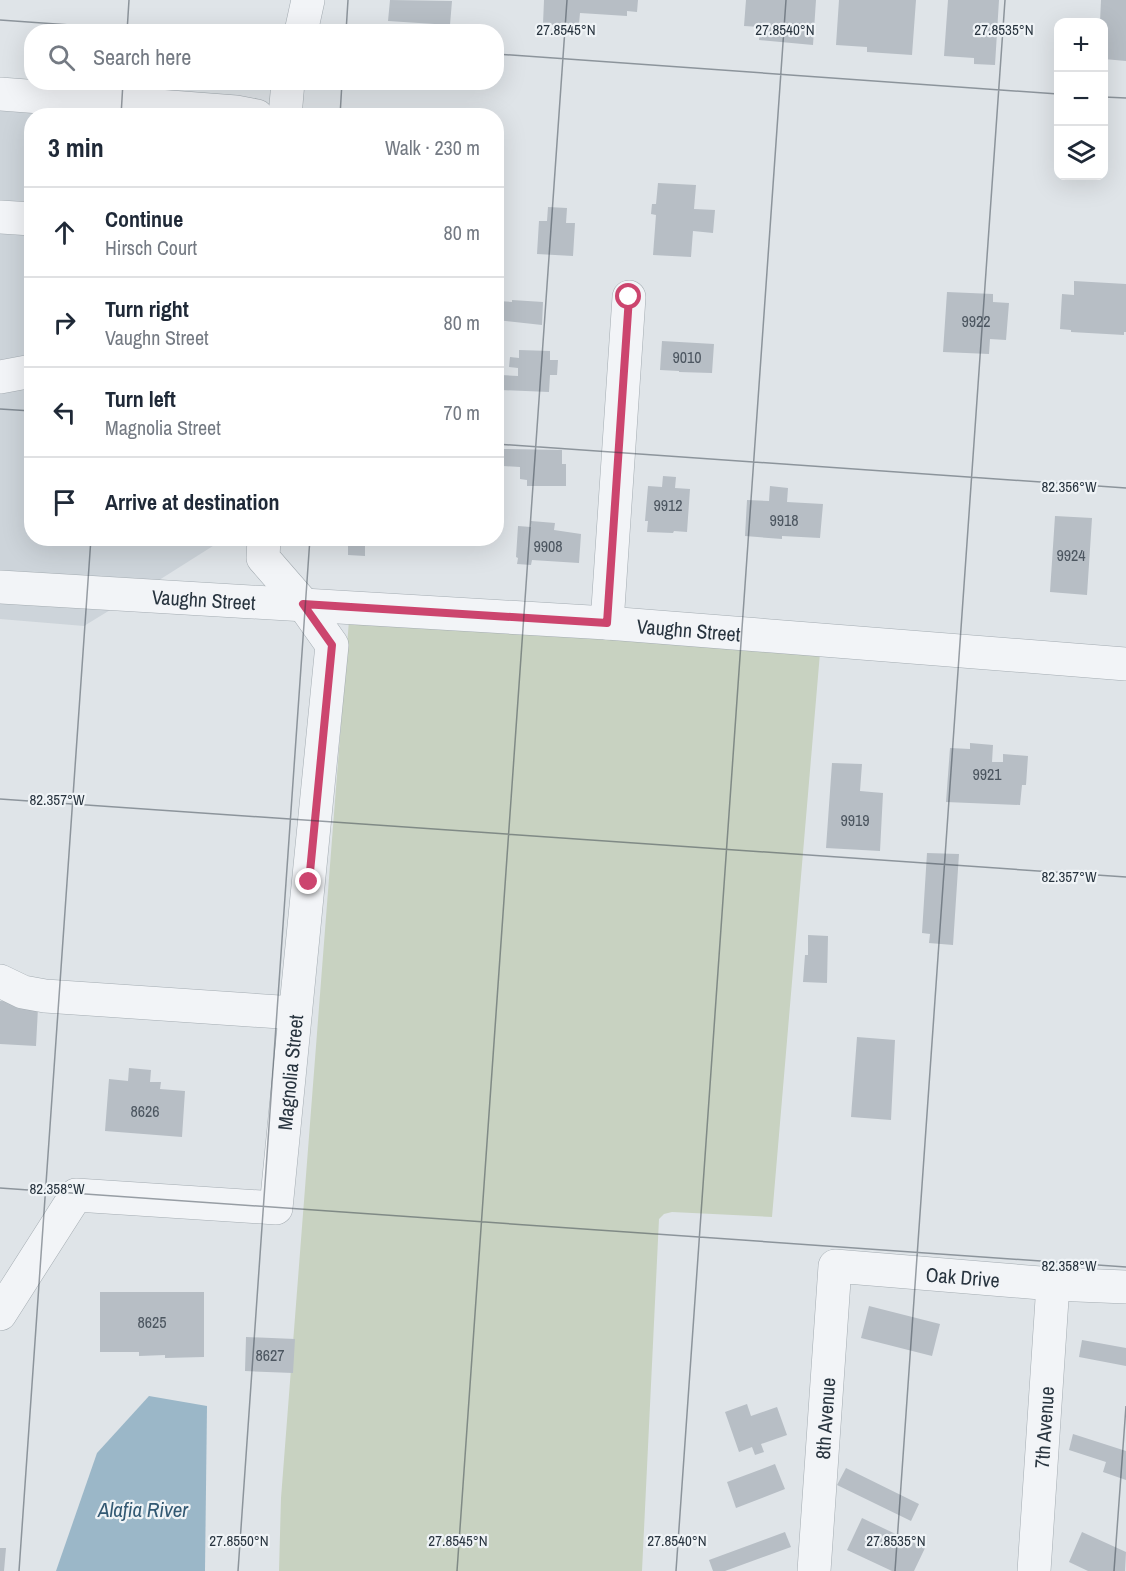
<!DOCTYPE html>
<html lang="en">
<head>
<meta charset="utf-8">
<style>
  :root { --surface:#fff; --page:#f6f6f7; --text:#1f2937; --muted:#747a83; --line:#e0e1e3 }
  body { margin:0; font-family:"Archivo Narrow",sans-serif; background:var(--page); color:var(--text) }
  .controls { position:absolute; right:18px; top:18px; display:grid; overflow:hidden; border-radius:12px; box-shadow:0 6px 24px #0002 }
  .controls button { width:54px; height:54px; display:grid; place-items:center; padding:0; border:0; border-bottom:2px solid var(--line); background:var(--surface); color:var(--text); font:30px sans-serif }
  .stop { position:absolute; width:18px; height:18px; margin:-14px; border:4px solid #cc456e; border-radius:50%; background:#fff }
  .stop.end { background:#cc456e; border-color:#fff; box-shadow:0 2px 6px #0008 }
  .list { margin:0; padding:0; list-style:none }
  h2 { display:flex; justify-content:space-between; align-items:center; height:78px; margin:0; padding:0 24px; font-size:26px }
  h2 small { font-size:20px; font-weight:400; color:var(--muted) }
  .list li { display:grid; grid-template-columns:39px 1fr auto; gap:18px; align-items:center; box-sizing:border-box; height:90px; padding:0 24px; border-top:2px solid var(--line) }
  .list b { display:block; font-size:22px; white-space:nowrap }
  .list p { margin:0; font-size:20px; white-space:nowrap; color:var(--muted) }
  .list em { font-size:20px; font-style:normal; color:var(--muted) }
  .icon { flex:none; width:33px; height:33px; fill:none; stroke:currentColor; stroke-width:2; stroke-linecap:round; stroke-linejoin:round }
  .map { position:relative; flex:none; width:1126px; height:1571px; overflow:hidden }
  .search { position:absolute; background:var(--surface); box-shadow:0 6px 24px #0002; left:24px; top:24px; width:480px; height:66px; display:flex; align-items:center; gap:15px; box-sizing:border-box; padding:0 21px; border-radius:24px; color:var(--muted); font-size:22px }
  .panel { position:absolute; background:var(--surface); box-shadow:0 6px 24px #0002; left:24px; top:108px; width:480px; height:438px; border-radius:24px }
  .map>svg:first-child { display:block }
</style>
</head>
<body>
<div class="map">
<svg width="1126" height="1571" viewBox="0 0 1126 1571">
  <rect width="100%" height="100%" fill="#dfe4e8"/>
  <!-- built -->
  <path fill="#cdd4da" d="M0,107l261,8 -229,1v422l192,1 -68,43 -156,-8z
    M0,601l115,6 -31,19 -84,-7z"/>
  <!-- green -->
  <path fill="#c8d2c1" d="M349,620l471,33 -48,564 -100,-5 -8,2 -5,5 -17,352h-363l2,-73z"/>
  <!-- water -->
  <path fill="#9bb7c8" d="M149,1396l58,10 -2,165h-149l41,-118z"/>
  <!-- building -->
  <path fill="#b7bec5" d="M390,0l62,1 -2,24 -62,-4z
    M544,0h94l-1,12 -10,-1v5l-47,-3 -1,11h-9v2l-27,-2z
    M746,0h70l-3,45 -54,-5 1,-13 -16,-1z
    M839,0h77l-4,55 -45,-3v-5l-31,-2z
    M948,0h51l-4,65 -21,-1v-6l-30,-2z
    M1101,0h25v61l-22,-2v-37h-4z
    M658,183l38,2 -2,24 21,1 -2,23 -20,-2 -2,26 -38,-2 3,-40 -5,-1 1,-10h4z
    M548,207l19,1 -1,15h9l-2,33 -36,-2 2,-33h8z
    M1074,281l52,3v48h-2v3l-53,-3v-2l-11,-1 2,-35 12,1z
    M947,292l46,2v8l16,1 -3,37 -16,-1 -1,15 -46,-2z
    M512,300l31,2 -1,23 -45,-5 1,-19 14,1z
    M662,341l52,3 -2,29 -33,-1v-1l-19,-1z
    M519,350l31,1v9h8l-1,15h-7l-1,17 -48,-2v-15l17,1v-8l-9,-1 1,-10 9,1z
    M503,449l59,1v14h4v22h-39v-6l-7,-1v-12l-17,-1z
    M663,476l13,1 -1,11 15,1 -3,43 -13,-1 -1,2 -26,-1 1,-11h-3l3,-35 14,1z
    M770,486l18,2 -1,14 36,2 -3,34 -38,-2v3l-37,-3 2,-36 22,1z
    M1055,516l37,2 -5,77 -37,-3z
    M531,521l24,2 -1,7 27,4 -2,29 -47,-3 -1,5 -14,-1 1,-6 -2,-1 2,-31 13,1z
    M348,538h17v18l-17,-1z
    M970,743l23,2 -1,17h11v-8l25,2 -2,29h-4l-2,20 -74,-3 4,-54 20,1z
    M832,763l30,1 -2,27 23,2 -3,58 -54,-3z
    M927,853l32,1 -6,91 -24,-2 1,-9 -8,-1z
    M808,935l20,1 -1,47 -24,-1 2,-27h3z
    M0,1001l23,1 15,6 -2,38 -36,-2z
    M857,1037l38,3 -4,80 -40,-3z
    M129,1068l22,2 -1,12h11l-1,7 25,2 -3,46 -77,-6 4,-52 19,2z
    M100,1292h104v65l-39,1v-3l-26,1v-4h-39z
    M869,1306l71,18 -8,32 -71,-18z
    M246,1337l49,2 -2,34 -48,-2z
    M1082,1340l44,8v18l-47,-9z
    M747,1404l4,12 26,-9 10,28 -26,9 3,8 -9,3 -3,-8 -13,5 -14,-40z
    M1073,1434l53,17v29l-23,-8 3,-10 -37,-12z
    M775,1464l10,25 -49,19 -9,-26z
    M846,1468l73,36 -8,17 -74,-36z
    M862,1518l63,30 -11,23h-22l-45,-21z
    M785,1532l6,15 -66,24h-12l-4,-11z
    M1082,1532l44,20 -1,19h-37l-19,-9z
    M0,1548h6l-2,23h-4z"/>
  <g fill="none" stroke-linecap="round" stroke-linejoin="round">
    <!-- minor casing -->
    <g stroke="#a4acb2" stroke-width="34">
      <g id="minor">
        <path d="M301,32l7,-32"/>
        <path d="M0,94l236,18 21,4"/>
        <path d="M285,116l3,-34"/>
        <path d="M0,217l32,2"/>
        <path d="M0,377l32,-6"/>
        <path id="s1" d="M0,587l607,36 519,41"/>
        <path d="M607,623l22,-326"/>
        <path d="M0,981l23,11 22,4 250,17"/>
        <path id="s2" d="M0,1314l76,-119 200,13 56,-563 -29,-41 -40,-46 1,-20"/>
        <path id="s3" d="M814,1571l21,-305 218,18 73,3"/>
        <path id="s4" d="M1034,1571l19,-287"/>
      </g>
    </g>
    <!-- minor -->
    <use href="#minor" stroke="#f2f4f7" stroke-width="33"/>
  </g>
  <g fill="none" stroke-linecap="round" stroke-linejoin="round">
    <!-- route -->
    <path stroke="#cc456e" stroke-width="8" d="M309,882l23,-237 -29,-41 304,19 22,-326"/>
  </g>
  <!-- ticks -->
  <path fill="none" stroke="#28343f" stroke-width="1.5" stroke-opacity="0.45" d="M0,20l169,12M127,32l2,-32M346,32l2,-32M496,54l562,40M1104,97l22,1M121,116l2,-34M340,116l2,-34M0,409l32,2M496,444l630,44M0,799l1126,78M0,1188l1126,79M19,1571l72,-1033M238,1571l72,-1033M457,1571l110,-1571M676,1571l110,-1571M895,1571l110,-1571M1114,1571l12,-165"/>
  <g text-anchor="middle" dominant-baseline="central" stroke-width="4.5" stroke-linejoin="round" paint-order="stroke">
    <!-- number labels -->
    <g font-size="16" fill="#4c5660">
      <text x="976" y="321">9922</text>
      <text x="687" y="357">9010</text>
      <text x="668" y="505">9912</text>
      <text x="784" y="520">9918</text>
      <text x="548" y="546">9908</text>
      <text x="1071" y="555">9924</text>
      <text x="987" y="774">9921</text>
      <text x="855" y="820">9919</text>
      <text x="145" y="1111">8626</text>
      <text x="152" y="1322">8625</text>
      <text x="270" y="1355">8627</text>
    </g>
    <!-- street labels -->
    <g font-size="20" fill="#28343f" stroke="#eff3f6">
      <text stroke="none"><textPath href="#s1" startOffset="204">Vaughn Street</textPath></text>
      <text stroke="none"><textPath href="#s1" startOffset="690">Vaughn Street</textPath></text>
      <text stroke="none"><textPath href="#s2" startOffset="478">Magnolia Street</textPath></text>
      <text stroke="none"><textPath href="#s3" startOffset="434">Oak Drive</textPath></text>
      <text stroke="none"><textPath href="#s3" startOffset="153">8th Avenue</textPath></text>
      <text stroke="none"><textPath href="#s4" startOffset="144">7th Avenue</textPath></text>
    </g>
    <!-- water labels -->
    <g font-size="21" font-style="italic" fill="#335973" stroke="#eff3f6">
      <text x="143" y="1509">Alafia River</text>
    </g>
  </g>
  <g font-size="15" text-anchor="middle" fill="#28343f" stroke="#eff3f6" stroke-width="4.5" stroke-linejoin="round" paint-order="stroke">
    <text x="566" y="35">27.8545°N</text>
    <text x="785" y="35">27.8540°N</text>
    <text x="1004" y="35">27.8535°N</text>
    <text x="1069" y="492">82.356°W</text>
    <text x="57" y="805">82.357°W</text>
    <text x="1069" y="882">82.357°W</text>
    <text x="57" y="1194">82.358°W</text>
    <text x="1069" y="1271">82.358°W</text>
    <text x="239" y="1546">27.8550°N</text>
    <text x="458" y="1546">27.8545°N</text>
    <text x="677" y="1546">27.8540°N</text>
    <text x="896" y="1546">27.8535°N</text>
  </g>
</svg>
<div class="controls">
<button>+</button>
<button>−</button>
<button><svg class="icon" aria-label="layers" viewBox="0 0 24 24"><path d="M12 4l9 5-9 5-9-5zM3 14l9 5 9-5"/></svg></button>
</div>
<div class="stop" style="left:629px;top:297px"></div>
<div class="stop end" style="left:309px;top:882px"></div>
<div class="search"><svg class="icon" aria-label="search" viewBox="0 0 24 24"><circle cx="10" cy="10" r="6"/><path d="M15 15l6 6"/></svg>Search here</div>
<section class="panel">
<h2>3 min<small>Walk · 230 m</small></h2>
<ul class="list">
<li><svg class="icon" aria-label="ahead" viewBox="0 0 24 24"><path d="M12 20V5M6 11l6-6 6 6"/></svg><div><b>Continue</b><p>Hirsch Court</p></div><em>80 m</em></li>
<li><svg class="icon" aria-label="right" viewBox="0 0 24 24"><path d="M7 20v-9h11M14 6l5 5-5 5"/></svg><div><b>Turn right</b><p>Vaughn Street</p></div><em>80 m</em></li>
<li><svg class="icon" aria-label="left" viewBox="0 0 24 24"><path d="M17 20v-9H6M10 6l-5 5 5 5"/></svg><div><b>Turn left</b><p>Magnolia Street</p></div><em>70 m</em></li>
<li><svg class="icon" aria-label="arrive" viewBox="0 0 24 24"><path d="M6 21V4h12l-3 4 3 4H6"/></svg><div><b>Arrive at destination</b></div></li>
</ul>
</section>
</div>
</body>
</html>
